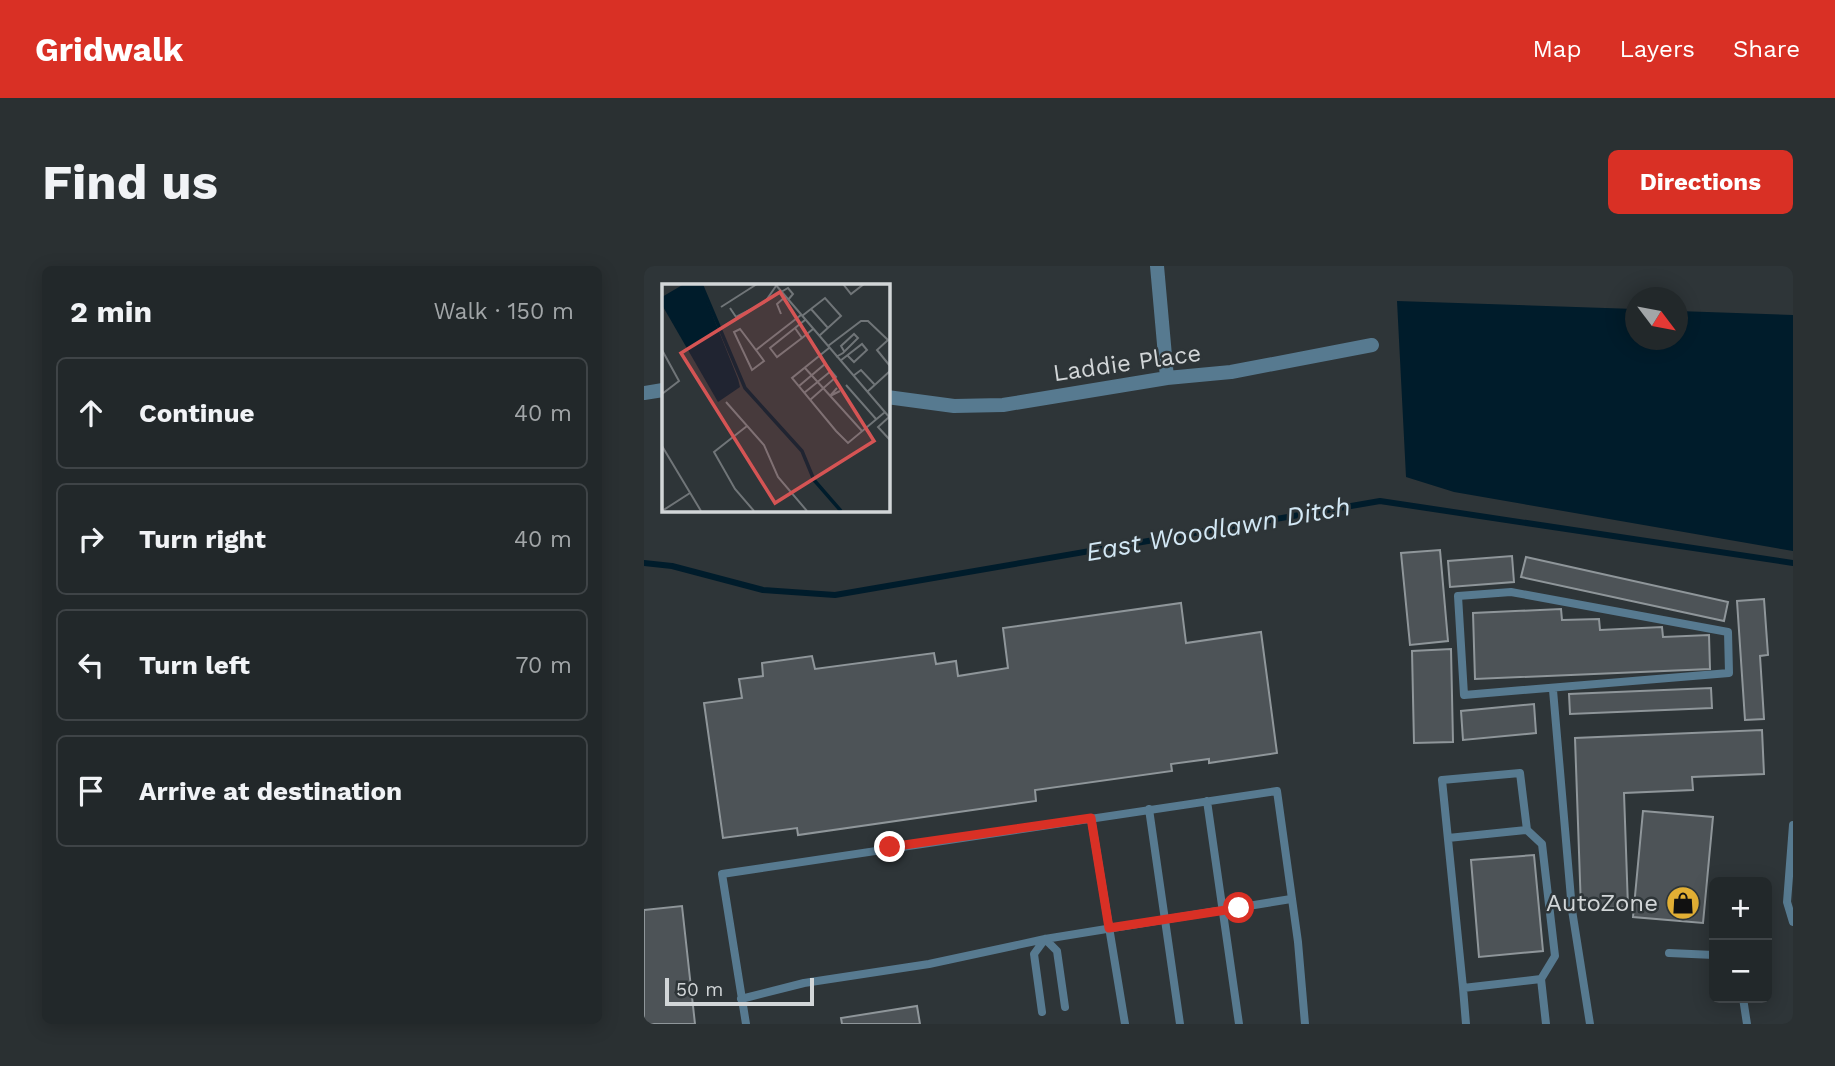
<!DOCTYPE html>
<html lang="en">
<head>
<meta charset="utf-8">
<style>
  :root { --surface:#22282a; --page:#2a3032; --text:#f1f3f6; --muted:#a2a6a8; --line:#3f4447; --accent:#d93025 }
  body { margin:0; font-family:"Work Sans",sans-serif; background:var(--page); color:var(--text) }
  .controls { position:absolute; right:21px; bottom:21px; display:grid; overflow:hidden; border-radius:10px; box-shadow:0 4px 18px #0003 }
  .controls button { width:63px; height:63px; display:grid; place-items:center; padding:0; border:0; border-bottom:2px solid var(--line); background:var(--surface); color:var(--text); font:35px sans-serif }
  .compass { position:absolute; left:981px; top:21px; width:63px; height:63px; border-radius:50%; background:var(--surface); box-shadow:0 4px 18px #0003; rotate:122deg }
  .scale { position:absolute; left:21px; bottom:18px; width:149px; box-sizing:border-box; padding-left:7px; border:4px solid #d2d6d8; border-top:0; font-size:19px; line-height:24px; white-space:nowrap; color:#d2d6d8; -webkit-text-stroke:5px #2e3538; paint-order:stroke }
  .stop { position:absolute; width:21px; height:21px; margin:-16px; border:5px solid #d93025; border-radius:50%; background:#fff }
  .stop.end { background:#d93025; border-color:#fff; box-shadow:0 2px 7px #0008 }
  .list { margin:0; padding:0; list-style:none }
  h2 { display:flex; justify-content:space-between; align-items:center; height:91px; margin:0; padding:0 28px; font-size:30px }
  h2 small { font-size:23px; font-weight:400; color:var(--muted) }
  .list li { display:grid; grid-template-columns:46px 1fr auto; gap:21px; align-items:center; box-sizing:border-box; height:112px; margin:0 14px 14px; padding:0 14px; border:2px solid var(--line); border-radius:10px }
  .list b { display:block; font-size:26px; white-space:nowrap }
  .list em { font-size:23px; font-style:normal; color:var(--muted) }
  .icon { flex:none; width:38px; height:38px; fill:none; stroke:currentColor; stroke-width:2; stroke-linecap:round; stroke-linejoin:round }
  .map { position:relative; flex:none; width:1149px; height:758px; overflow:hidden; border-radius:10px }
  header { display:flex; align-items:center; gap:42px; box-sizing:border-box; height:98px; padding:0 35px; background:var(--accent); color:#fff }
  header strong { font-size:33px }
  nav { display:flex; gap:38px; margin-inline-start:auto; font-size:24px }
  .intro { display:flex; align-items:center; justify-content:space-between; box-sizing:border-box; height:168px; padding:0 42px }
  h1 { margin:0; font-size:49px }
  .button { padding:18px 32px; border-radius:10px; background:var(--accent); color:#fff; font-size:24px; font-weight:700 }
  main { display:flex; gap:42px; padding:0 42px }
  aside { flex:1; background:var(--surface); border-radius:10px; box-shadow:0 4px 18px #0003 }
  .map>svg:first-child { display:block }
</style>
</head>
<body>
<header>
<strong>Gridwalk</strong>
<nav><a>Map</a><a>Layers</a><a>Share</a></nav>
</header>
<div class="intro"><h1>Find us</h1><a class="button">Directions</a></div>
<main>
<aside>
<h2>2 min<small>Walk · 150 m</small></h2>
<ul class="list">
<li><svg class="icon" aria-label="ahead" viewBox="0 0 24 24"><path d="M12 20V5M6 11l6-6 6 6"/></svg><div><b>Continue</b></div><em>40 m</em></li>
<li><svg class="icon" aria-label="right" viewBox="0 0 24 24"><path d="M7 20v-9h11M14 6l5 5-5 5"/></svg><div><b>Turn right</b></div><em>40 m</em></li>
<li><svg class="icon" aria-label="left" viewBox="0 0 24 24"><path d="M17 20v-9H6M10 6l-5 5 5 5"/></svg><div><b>Turn left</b></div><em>70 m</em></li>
<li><svg class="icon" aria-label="arrive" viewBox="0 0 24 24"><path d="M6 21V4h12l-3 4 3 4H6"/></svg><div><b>Arrive at destination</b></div></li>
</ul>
</aside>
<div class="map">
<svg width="1149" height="758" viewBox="0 0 1149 758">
  <rect width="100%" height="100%" fill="#2e3538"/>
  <!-- water -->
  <path fill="#001c2b" d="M753,35l238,8 1,31h42v-29l115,4v236l-339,-59 -48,-15z"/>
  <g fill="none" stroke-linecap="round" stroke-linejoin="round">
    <!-- stream -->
    <path stroke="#001c2b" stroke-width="6" d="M0,297l28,3 91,24 72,5 545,-94 413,62"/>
  </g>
  <!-- building -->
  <path fill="#4d5357" stroke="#8f969a" stroke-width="2" d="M796,284l8,91 -38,4 -9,-92z
    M868,290l2,26 -64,5 -2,-26z
    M882,291l202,45 -4,19 -203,-44z
    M1120,333l4,56 -8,1 4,63 -19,1 -8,-119z
    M537,337l5,40 75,-11 16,121 -68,10v-4l-38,5 1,7 -137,19 1,11 -238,34 -1,-7 -74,10 -19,-135 38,-5 -3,-19 24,-3 -1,-13 50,-7 3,13 119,-16 2,11 20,-3 2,15 50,-8 -5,-40z
    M917,343l1,11 37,-1 1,11 62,-3 1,10 46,-2 1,34 -235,10 -2,-66z
    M807,383l2,93 -39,1 -2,-92z
    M1067,422l1,20 -142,6 -1,-20z
    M890,438l2,29 -73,7 -2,-29z
    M1118,464l2,44 -72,3 1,13 -69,3 4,114 -47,2 -6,-171z
    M999,545l70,6 -10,106 -70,-6z
    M890,589l9,96 -64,6 -8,-97z
    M38,640l13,118h-51v-114z
    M273,740l3,18h-78l-1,-6z"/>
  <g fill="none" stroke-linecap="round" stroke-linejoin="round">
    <!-- service -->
    <path stroke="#577a90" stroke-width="8" d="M867,326l217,40 1,41 -265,22 -6,-99z
      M909,424l19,220 18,114
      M563,535l32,223
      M505,543l31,215
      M447,552l34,206
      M1149,559l-6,77 6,20
      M804,572l79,-8
      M1025,687l45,2
      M819,722l-21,-208 78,-7 7,57 15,14 13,112 -14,23
      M1099,732l4,26
      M97,733l63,-16 125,-19 116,-25 246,-40
      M398,746l-8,-58 11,-15 12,12 8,56
      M102,758l-24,-150 555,-83 21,151 7,82
      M822,758l-3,-36 78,-9 5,45"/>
    <!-- minor -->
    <path stroke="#577a90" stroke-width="14" d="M513,0l10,112
      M0,127l19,-3
      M243,131l67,9 49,-1 164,-27 64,-6 141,-27"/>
  </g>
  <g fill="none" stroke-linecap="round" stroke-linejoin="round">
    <!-- route -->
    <path stroke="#d93025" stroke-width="9" d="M246,581l201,-29 18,110 130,-20"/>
  </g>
  <!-- icons -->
  <defs>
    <g id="shop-disc" transform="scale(1.75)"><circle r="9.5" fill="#e2af34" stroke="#2e3538"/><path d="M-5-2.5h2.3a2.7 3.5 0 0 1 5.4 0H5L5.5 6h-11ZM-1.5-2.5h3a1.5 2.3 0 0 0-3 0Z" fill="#111"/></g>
  </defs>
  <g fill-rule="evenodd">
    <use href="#shop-disc" x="1039" y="637"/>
  </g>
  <g text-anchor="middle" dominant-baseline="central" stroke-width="5" stroke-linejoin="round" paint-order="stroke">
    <!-- street labels -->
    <g font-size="24" fill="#d2d6d8" stroke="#2e3538">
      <text transform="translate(483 97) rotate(-8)">Laddie Place</text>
    </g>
    <!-- poi labels -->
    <g font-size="24" fill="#d2d6d8" stroke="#2e3538" text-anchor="end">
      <text x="1014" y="637">AutoZone</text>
    </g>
    <!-- water labels -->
    <g font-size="26" font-style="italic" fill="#d3e8f5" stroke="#2e3538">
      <text transform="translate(574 263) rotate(-10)">East Woodlawn Ditch</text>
    </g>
  </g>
  <!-- overview -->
  <g transform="translate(18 18)">
    <rect width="228" height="228" fill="#2e3538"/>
    <path d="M22,0h16l38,95 2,8 -22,15 -56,-97v-8z" fill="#001c2b"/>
    <path fill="none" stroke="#001c2b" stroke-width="3.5" d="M39,0l44,104 57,63 12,29 27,31"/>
    <path fill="none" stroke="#707578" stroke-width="2" d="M113,0l115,134M181,0l8,10 13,-10M119,8l7,-4 5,6 -5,6M59,23l36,-23M68,24l6,9 29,-15 11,-16M149,25l17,19M119,30l-4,-10 8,-7M140,32l23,-18 16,18 -22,20M143,36l-10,8 7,10 11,-9M133,44l-25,20 7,9 25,-19M166,62l33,-25h7l20,19 -11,10 13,16M167,64l-37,30 44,53 12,12 37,-31M0,66l17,31 -17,13M94,66l8,11 -12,9 -18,-38 6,-3 16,21 45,-35M174,73l7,-4 15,-15 -4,-4 -13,12 3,5M178,77l22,-17 5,6 -13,12 -7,-7M143,84l57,63M191,92l8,-6 14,15M184,101l30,34M137,102l26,-22 6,7 5,6 -26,23M175,104l-7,8 10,-5M205,108l23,-21M142,109l27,-22M64,118l38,43 14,32 29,34M227,133l-11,10 12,13M85,142l-33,26 21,37 19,22M0,162l39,65M0,227l28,-18"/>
    <path fill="#d55454" fill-opacity="0.15" stroke="#d55454" stroke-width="3.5" d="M118,8l94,149 -99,62 -94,-150z"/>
    <rect width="228" height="228" fill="none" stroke="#d2d6d8" stroke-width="3.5"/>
  </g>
</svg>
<div class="controls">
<button>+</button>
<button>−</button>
</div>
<svg class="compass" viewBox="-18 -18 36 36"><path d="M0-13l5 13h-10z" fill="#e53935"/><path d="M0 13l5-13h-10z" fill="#a2a6a8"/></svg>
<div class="scale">50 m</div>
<div class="stop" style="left:595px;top:642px"></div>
<div class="stop end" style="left:246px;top:581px"></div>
</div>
</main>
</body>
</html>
